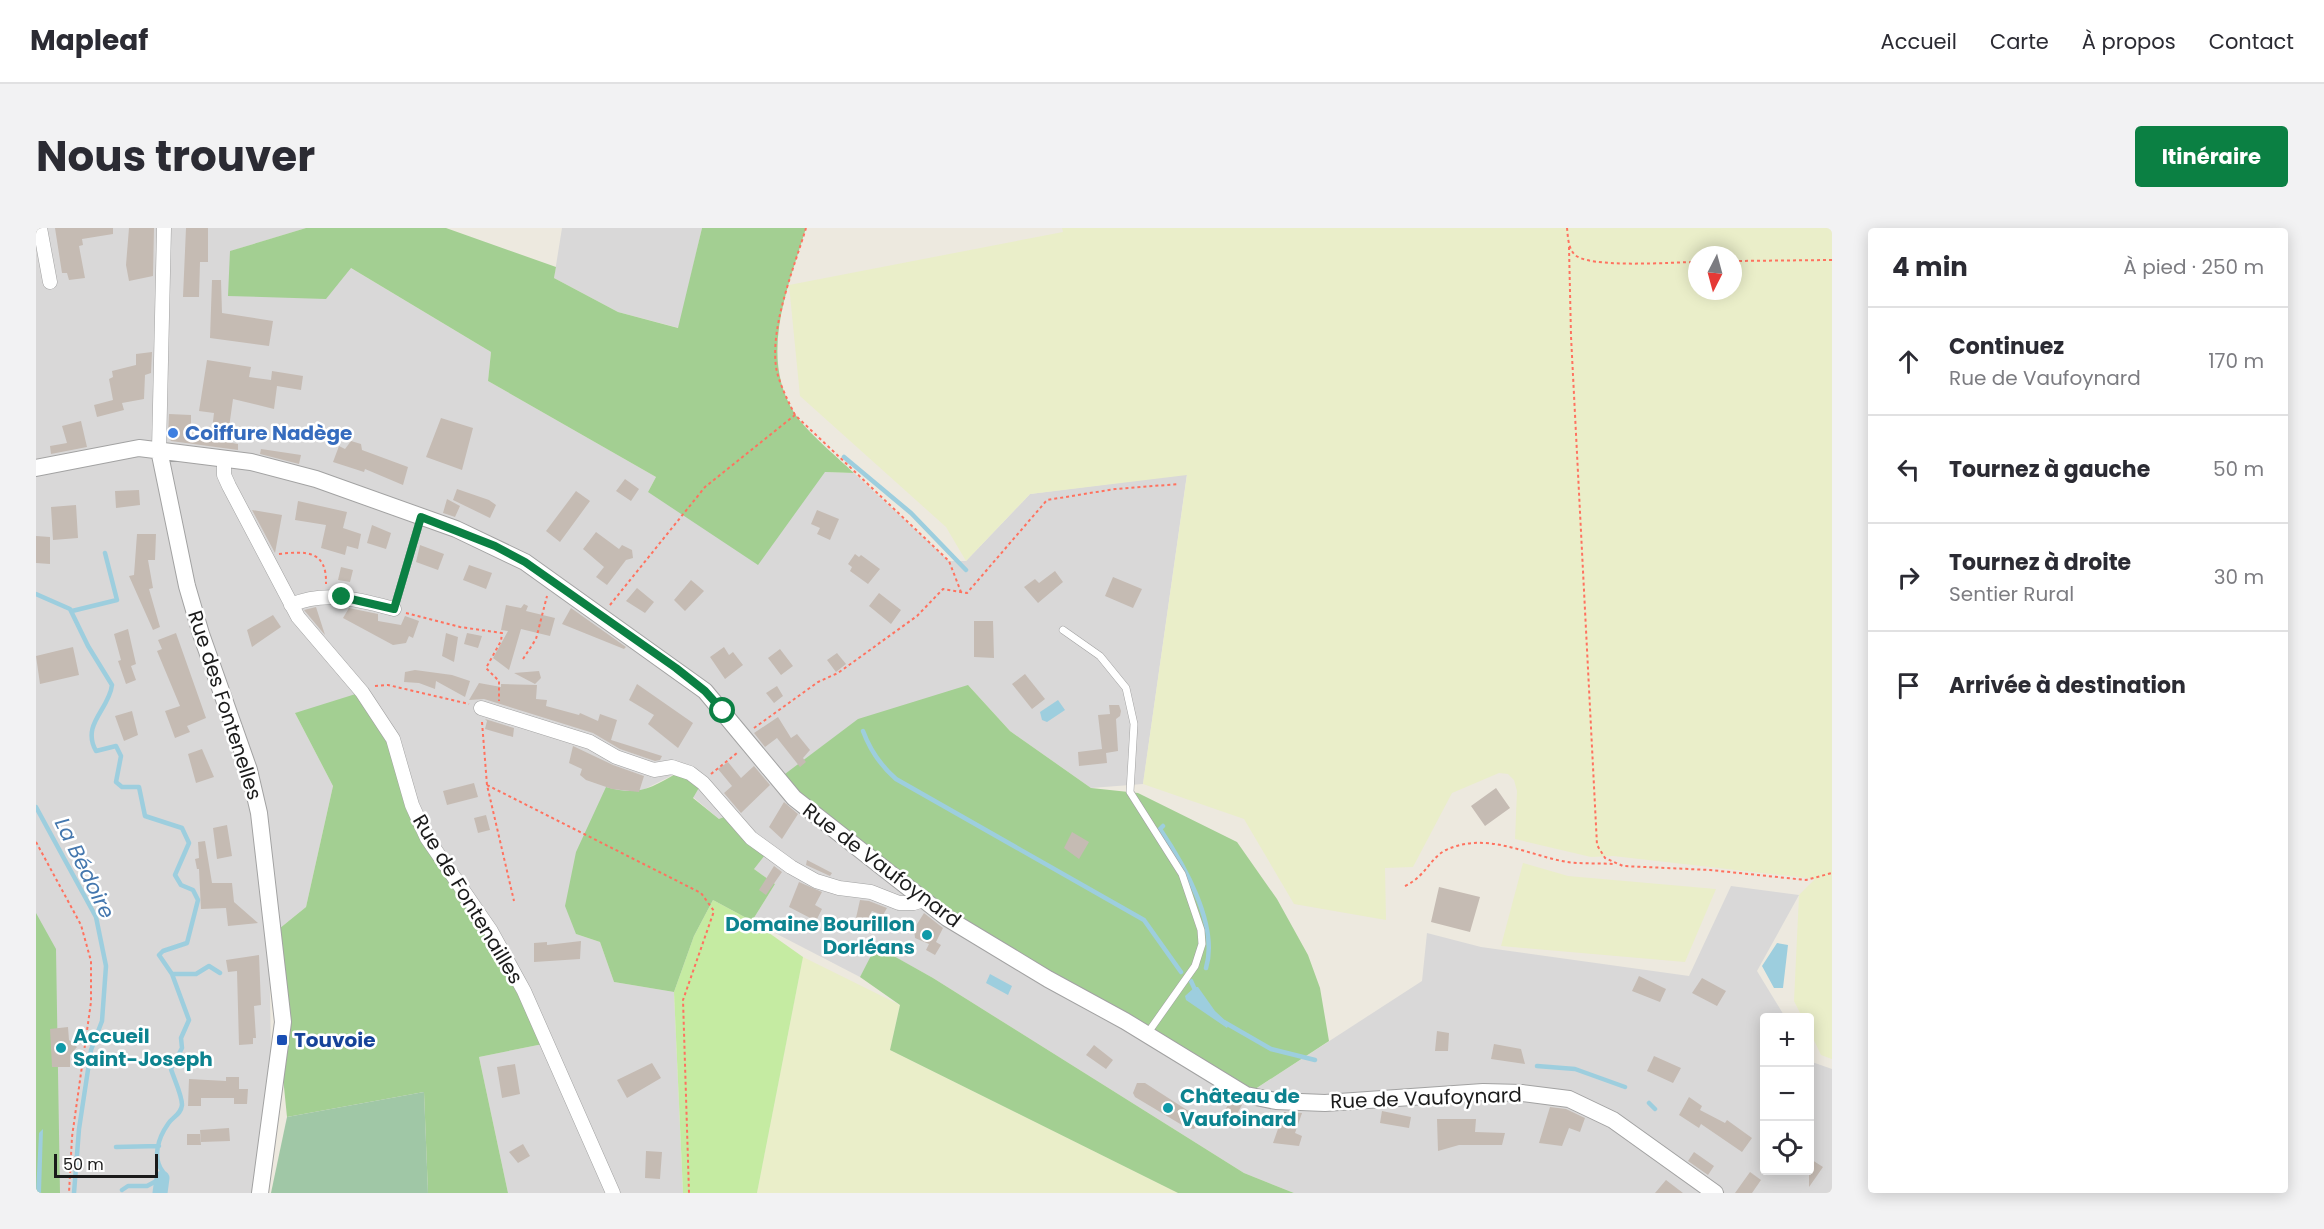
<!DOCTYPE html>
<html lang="fr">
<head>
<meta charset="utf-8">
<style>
  :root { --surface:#fff; --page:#f2f2f3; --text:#2b2b33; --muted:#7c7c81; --line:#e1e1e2; --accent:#0b8043 }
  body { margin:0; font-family:Poppins,sans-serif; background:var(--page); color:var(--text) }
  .controls { position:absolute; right:18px; bottom:18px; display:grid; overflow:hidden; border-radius:6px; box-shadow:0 3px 15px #0003 }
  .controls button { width:54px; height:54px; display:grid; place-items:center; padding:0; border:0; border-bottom:2px solid var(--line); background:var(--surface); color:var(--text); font:30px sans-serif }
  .compass { position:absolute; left:1652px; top:18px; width:54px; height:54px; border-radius:50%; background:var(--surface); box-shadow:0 3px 15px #0003; rotate:186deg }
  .scale { position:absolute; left:18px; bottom:15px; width:104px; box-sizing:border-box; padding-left:6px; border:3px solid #1b1b1b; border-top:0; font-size:16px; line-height:21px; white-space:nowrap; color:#1b1b1b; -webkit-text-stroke:4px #fff; paint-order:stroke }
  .stop { position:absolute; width:18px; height:18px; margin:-14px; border:4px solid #0b8043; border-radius:50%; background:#fff }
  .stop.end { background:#0b8043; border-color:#fff; box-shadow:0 2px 6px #0008 }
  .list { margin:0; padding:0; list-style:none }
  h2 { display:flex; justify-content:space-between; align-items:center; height:78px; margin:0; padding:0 24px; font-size:26px }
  h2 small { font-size:20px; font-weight:400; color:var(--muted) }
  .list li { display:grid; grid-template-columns:39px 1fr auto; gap:18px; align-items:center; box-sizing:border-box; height:108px; padding:0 24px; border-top:2px solid var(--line) }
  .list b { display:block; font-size:22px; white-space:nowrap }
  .list p { margin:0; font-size:20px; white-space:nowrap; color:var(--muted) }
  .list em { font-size:20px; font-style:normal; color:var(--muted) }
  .icon { flex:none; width:33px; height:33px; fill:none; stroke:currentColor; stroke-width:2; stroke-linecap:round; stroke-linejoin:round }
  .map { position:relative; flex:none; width:1796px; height:965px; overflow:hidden; border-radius:6px }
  header { display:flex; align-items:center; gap:36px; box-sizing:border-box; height:84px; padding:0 30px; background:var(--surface); border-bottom:2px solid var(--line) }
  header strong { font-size:28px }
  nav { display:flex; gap:33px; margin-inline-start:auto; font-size:21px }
  .intro { display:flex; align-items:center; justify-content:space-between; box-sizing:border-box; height:144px; padding:0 36px }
  h1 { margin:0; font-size:42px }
  .button { padding:15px 27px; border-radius:6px; background:var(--accent); color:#fff; font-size:21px; font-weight:700 }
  main { display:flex; gap:36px; padding:0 36px }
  aside { flex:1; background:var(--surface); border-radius:6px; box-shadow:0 3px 15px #0003 }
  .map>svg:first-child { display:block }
</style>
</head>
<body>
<header>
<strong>Mapleaf</strong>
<nav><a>Accueil</a><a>Carte</a><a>À propos</a><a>Contact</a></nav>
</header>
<div class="intro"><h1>Nous trouver</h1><a class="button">Itinéraire</a></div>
<main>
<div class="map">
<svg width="1796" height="965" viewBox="0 0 1796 965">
  <rect width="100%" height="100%" fill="#ede9df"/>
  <!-- residential -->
  <path fill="#d9d8d8" d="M0,0h270l-75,23 120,17 140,84 -3,29 168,96 -8,15 177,-20 29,1 95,88h17l64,-67 157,-20 -44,310 -52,4 -81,-57 -42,-46 278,410 176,-114 5,-48 54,14 208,29 42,-90 68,9 -42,76 28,46 -21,1v152h46v-111l2,3 20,7v124h-538l-50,-20 -311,-195 -56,-31 -17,30 -108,-56 23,-37 -21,-15 -35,-50 -26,-22 7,-11 -23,-13 -38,19h-11l-52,142 24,8 14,40 60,10 9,201h-175l-29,-136 69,-14 -253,-330 38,73 -27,121 -37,30 2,119 -15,137h-220z
    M526,0h140l-23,100 -61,-16 -64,-34z"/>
  <!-- farmland -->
  <path fill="#eaeec9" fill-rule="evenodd" d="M1026,0h770v831l-11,-4 -11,-23v-14l-8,-1 -8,-16 5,-106 16,-16 -202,-23 -22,1 -76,-18 2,-48 -3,-11 -6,-6 -9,-1 -47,20 -39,74 -28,1 1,52 -92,-16 -50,-85 -101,-35 44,-309 -157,19 -64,67 -20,-34 -146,-131 -11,-111 274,-53zM1661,27h36v36h-36z
    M1487,635l45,13 148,13 -31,73 -184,-16z
    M767,729l97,48 -10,45 288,143h-421z"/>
  <!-- grass -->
  <path fill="#c5eba2" d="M677,672l39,21 51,36 -46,236h-74l-9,-201 20,-56z"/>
  <!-- forest -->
  <path fill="#a3cf92" d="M270,0h140l110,39 -2,11 64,34 60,16 24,-100h104c-18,60 -48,128 -11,186 12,18 42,43 59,59l-29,-1 -67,93 -110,-73 8,-15 -168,-96 3,-29 -140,-84 -25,31 -98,-3 2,-45z
    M932,457l42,46 81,57 47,5 99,49 40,57 31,56 12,33 9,53 -83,54 -253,-151 -216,-164 81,-61z
    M326,464l37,63 13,50 53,87 83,151 -69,14 29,136h-80l-4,-101 -137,25 -18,-180 37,-30 27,-121 -38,-73z
    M641,545l23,13 -7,12 26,21 10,-4 39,36 -14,18 21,15 -23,37 -39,-21 -19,36 -20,56 -60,-10 -14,-40 -24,-8 -11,-28 11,-54 30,-65c31,9 44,2 71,-14z
    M0,685l20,36 4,244h-24z
    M840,718l57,32 311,195 50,20h-116l-288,-143 10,-45 -40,-28z"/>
  <!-- cemetery -->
  <path fill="#a0c7a6" d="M388,864l4,101h-157l16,-76z"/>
  <!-- water -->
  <path fill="#9dcede" d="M1022,472l7,10 -18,12 -5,-2 -2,-8z
    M1741,715l11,2 -5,43h-9l-12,-22z
    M954,746l22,12 -4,9 -22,-12z
    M1159,759h3l17,24 14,13 -2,4 -41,-28 -1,-4z
    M7,901l-2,64h-5l3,-60z"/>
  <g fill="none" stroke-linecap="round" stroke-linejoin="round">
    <!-- stream -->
    <path stroke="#9dcede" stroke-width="4.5" d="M808,229l67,56 55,57
      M0,366l34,15 18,37 24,39c-3,25 -31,39 -16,66l20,-5 5,10 -5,26 6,5h17l6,29 37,12 7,15 -14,32 6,10 12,5 5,10 -11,43 -24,8 -4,4 13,19 17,46 -8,18 1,10 -11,21c3,10 11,26 11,36 -1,10 -10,12 -14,19 -10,14 -16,34 -5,48l-1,6 -15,8h-19l-6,4
      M36,383l45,-11 -12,-47
      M827,503c7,19 17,34 33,48l248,141 37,52
      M0,579l60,110 10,49 -4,55 -11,29 -12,79 -5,64
      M1127,598l-3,3c23,34 59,96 46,139
      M136,746h24l13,-8 11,7
      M1155,753l5,11
      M1188,794l47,27 44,11
      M1501,838l38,3 50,18
      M1613,875l6,6
      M80,919l43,-1"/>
    <!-- canal -->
    <path stroke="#9dcede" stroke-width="15" d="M124,965l2,-15"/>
  </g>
  <!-- building -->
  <path fill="#c5bbb3" d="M19,0h58v6l-31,5 1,6 -4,1 6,32 -16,2 -2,-7h-5z
    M93,0h25l-1,48 -24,5 -3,-16z
    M150,0h22v34h-8l-1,35h-16z
    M176,52h9l1,33 51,8 -4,25 -59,-8z
    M116,124l-1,21 -6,2 -1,24 -22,4 2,7 -27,7 -3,-12 19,-5 -4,-21 4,-2 -1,-6 24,-6v-11z
    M171,132l44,7 -2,10 22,3 1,-9 31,5 -2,14 -24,-4 -3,23 -41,-10 -6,43 11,2v6l-67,-9 -3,-4 1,-23 22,1v19l20,4 3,-25 -15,-2z
    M405,190l32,10 -11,42 -36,-13z
    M45,193l6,26 -36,7 -1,-8 17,-3 -5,-17z
    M315,213l10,3 1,6 46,17 -5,18 -38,-16 -1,3 -31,-10 6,-16 6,3z
    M225,221l40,6 -2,9 -39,-10z
    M589,251l14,10 -8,12 -15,-10z
    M421,261l32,11 7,5 -6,13 -37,-18z
    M103,262l1,15 -24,3 -1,-17z
    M540,263l14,10 -30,41 -14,-11z
    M411,271l13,7 -5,11 -12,-4z
    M262,273l49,11 -4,16 18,6 -3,15 -11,-3 -2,9 -24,-7 5,-23 -31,-5z
    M40,277l2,33 -25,2 -2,-33z
    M216,282l30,5 -7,38z
    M781,282l22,9 -9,21 -13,-6 3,-6 -9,-4z
    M336,297l19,8 -5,16 -19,-6z
    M560,304l23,17 3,-4 10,5 1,8 -7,2 -19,25 -11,-8 8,-10 -21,-18z
    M101,306h19l-1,26h-7l5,28 -4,1 11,38 -7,3 -24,-54 5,-1z
    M0,308l14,1v27l-14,-1z
    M384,317l24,9 -6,16 -22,-8z
    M819,326l4,3 2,-2 19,14 -12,15 -18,-13 2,-4 -4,-3z
    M433,337l23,8 -6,16 -23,-9z
    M305,339l12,3 -3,12 -12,-2z
    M1019,343l8,11 -25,21 -14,-16 11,-8 4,4z
    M1077,349l29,12 -9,19 -28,-12z
    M655,352l13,11 -19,20 -11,-11z
    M601,360l17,14 -9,11 -19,-12z
    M843,365l22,17 -10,14 -22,-18z
    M488,376l4,2 -2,5 29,7 -5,18 -29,-7 -12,41 -16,-12 15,-27 -7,-1 5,-25 15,3z
    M280,379l9,28 -21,-25z
    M313,380l29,6v7l23,4 4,-9 14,5 -6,17 -4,-2 -3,7 -13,2 -50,-27z
    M535,380l55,39 -2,2 -62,-25z
    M237,387l8,12 -29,20 -5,-17z
    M938,393h19l1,37 -20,-1z
    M92,401l8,35 -5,2 5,14 -10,4 -8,-23 3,-1 -7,-26z
    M140,405l30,85 -19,8 3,6 -15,6 -10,-27 15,-5 -23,-55 5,-2 -4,-9z
    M410,405l12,4 -4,25 -12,-6z
    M431,405l15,3 -4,12 -14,-4z
    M37,419l6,28 -39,9 -4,-28z
    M688,419l5,8 4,-3 10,13 -18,14 -15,-22z
    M744,421l13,17 -12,9 -13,-17z
    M801,425l9,11 -10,8 -9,-12z
    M379,442l37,5 18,6 -5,16 -29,-16 -1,8 -16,-6 -15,-1 1,-10z
    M503,443l2,7 -6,6 -21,-11z
    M989,446l20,25 -13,10 -20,-25z
    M443,455l22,4v-3l36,1 -1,14 11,1 -1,6 33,9 1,-2 18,8 2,-7 17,6 -6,20 51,16 -2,4 -5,1 -35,-12 -27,-16 -109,-34 -15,1z
    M601,456l56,39 -15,25 -30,-24 6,-9 -25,-15z
    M741,458l6,10 -9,7 -8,-10z
    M1073,477h10l2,6 -1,5 -4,3 2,32 -12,2 1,10 -28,3 -1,-14 24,-3 -4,-34 12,-1z
    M96,483l6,24 -14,6 -9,-25z
    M742,489l13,21 6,-4 13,16 -7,8 3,4 -6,5 -23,-29 -12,9 -11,-14z
    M449,491l29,9 -1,9 -28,-8 2,-8z
    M537,518l40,19 31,11 -5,16 -27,-3 -26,-9 -6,-5 2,-6 -13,-6z
    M166,521l12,28 -18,6 -8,-29z
    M692,534l13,16 13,-12 16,19 -29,28 -17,-20 8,-7 -14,-17z
    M438,555l4,14 -31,8 -4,-14z
    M1460,560l14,20 -25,18 -14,-20z
    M748,574l14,12 -16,25 -13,-12z
    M450,587l4,15 -12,3 -4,-15z
    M191,597l5,31 -15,3 -4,-31z
    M1036,604l17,10 -10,17 -15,-11z
    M169,613l7,42h20l2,19 24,21 -30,3 -2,-18 -25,1 -2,-40h-2l-2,-10 4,-1 -1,-16z
    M771,632l25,13 -2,3 -24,-11z
    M738,638l8,6 -16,23 -7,-5z
    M763,654l23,10 -7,13 7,4 -6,12 -27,-14z
    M1403,659l41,10 -10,35 -39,-10z
    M824,672l9,1 18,7 -4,7 -11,-4 -6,11 -10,-4z
    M888,685l19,15 -7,14 5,3 -6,10 -9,-5 3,-6 -14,-6 -1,-9z
    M545,713l-1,18 -46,3v-19l13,-1v3z
    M223,727l2,50 -7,1 2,32h-3v6l-14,1 -2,-74 -9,1 -2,-12z
    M1603,748l27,13 -6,13 -28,-11z
    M1666,750l24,13 -9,15 -25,-13z
    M32,799l1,13 8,7 -7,8v12h-18l-2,-38z
    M1401,803l12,2 -1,18h-13z
    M1458,816l27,5 4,15 -34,-5z
    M1058,817l19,15 -7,9 -20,-14z
    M1618,828l27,12 -8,15 -26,-12z
    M616,835l9,15 -34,20 -10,-18z
    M479,836l5,30 -18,4 -5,-31z
    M190,849h13v12h9l-1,15h-13v-6h-33v8h-13l1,-27 37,2z
    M1101,855h8l56,36 -7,10 -7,-1 -52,-31 -2,-4z
    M1653,869l13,9 -2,4 25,13 2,-3 25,18 -10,14 -41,-28 -2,4 -20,-13z
    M1196,870l10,7 -10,18 -11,-6z
    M1514,879l16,2 19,9 -5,14 -11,-4 -7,18 -23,-3z
    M1346,883l29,6 -2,11 -29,-5z
    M1248,884l18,1 -7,20 7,3 -3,10 -26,-3z
    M1401,891h39l-1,13 30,1 -3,12h-43l-21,6z
    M193,900l1,13 -29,1 -1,-12z
    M151,906h13l1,11h-14z
    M487,916l7,12 -12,7 -9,-11z
    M610,923l16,1 -2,27 -15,-1z
    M1658,924l20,14 -6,9 -20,-14z
    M1773,930l14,9 -14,20z
    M1714,944l11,8 -9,13h-17z
    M1630,952l17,13h-28z"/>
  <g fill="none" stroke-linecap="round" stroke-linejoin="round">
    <!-- service casing -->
    <g stroke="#a2a2a2" stroke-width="8">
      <path id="service" d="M358,381l27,-92
        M1027,402l37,26 26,32 8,36 -4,68 52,82 19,56 1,14 -7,22 -48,68"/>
    </g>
    <!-- minor casing -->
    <g stroke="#a2a2a2" stroke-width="15">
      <path id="minor" d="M4,0l10,54
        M123,222l5,-222
        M188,231v16l5,11 69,131 64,75 31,47 19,66 15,33 64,93 33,60 89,202
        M255,377c35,-15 69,-5 103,4
        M445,480l109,34 26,15 38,13 18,-3 18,6 13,10 48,55 40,29 25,14 23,7 32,4 28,11h15l9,-3"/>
    </g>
    <!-- tertiary casing -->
    <g stroke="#a2a2a2" stroke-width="18">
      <path id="tertiary" d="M123,222l28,136 14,48 48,136 10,43 24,209 -23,171
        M0,240l103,-20 112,14 65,17 140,50 69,33 180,129 89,107 153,120 101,61 77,42 121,74 30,6 49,2 158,-11 39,1 47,6 44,21 102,73"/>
    </g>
    <!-- path -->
    <path stroke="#ff725f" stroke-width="2" stroke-dasharray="3 3" stroke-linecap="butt" d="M770,0c-12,40 -38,103 -29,144 4,15 11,29 18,43l154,146 12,31
      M1531,0c1,9 1,19 7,26 13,15 100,8 123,8
      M1533,19l2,89 26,509 8,13 18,8 87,4 96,10 26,-7
      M1697,33l99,-1
      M243,326c27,-3 48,-4 47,30
      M574,377l95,-118 90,-72
      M370,385l54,14 42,6 -1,8 -15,27 13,13v20
      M487,431l13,-20 11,-43
      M339,458l13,-1 81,19
      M446,494l5,63 27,116
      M718,500l64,-46 20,-9 79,-57 26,-27 24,4 80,-93 68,-11 64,-5
      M675,546l26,-21
      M451,557l214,108 13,18 -31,89 6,193
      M0,614l45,83 10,36v41l-19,135 -3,56
      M1369,658c20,-9 25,-28 41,-36 40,-19 81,5 121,12 15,2 31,1 46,2"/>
    <!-- service -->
    <use href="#service" stroke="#fff" stroke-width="7"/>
    <!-- minor -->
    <use href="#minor" stroke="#fff" stroke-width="14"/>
    <!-- tertiary -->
    <use href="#tertiary" stroke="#fff" stroke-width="16"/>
  </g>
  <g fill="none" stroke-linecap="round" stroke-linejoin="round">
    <!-- route -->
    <path stroke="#0b8043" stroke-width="8" d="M306,369l52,12 27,-92 74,29 30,16 151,106 29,23 18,20"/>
  </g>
  <!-- markers -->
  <circle fill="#3f7fe0" stroke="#fff" stroke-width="2" cx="137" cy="205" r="6"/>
  <g fill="#0f9aa8" stroke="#fff" stroke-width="2">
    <circle cx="891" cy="707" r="6"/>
    <circle cx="25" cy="820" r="6"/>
    <circle cx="1132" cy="880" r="6"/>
  </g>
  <rect fill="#1a4fb4" stroke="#fff" stroke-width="2" x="240" y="806" width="12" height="12" rx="3"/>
  <g text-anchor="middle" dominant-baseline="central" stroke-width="5" stroke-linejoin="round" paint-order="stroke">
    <!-- shop labels -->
    <g font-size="20" font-weight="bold" fill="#366cbe" stroke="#fff" text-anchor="start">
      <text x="149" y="205">Coiffure Nadège</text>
    </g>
    <!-- street labels -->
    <g font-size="20" fill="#1b1b1b" stroke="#fff">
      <text transform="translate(189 477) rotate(72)">Rue des Fontenelles</text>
      <text transform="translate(846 637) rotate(37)">Rue de Vaufoynard</text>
      <text transform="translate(432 671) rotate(59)">Rue de Fontenailles</text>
      <text transform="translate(1390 870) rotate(-2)">Rue de Vaufoynard</text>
    </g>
    <!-- culture labels -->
    <g font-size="20" font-weight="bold" fill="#0d838f" stroke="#fff" text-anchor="start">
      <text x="879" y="696" text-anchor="end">Domaine Bourillon<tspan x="879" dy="23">Dorléans</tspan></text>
      <text x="37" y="808">Accueil<tspan x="37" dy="23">Saint-Joseph</tspan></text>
      <text x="1144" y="868">Château de<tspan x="1144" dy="23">Vaufoinard</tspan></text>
    </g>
    <!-- transit labels -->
    <g font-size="20" font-weight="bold" fill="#164399" stroke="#fff" text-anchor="start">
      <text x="258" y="812">Touvoie</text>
    </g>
    <!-- water labels -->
    <g font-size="21" font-style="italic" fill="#4477ae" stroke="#fff">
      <text transform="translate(49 640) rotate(64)">La Bédoire</text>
    </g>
  </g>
</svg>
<div class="controls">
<button>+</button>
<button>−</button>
<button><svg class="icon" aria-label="locate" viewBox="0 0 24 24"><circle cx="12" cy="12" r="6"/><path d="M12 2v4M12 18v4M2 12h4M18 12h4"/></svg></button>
</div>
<svg class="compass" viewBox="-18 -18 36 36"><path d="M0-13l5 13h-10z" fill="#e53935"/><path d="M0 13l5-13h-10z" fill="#7c7c81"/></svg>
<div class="scale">50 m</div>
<div class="stop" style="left:687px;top:483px"></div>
<div class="stop end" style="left:306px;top:369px"></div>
</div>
<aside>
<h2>4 min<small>À pied · 250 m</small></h2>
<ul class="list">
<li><svg class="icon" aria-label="ahead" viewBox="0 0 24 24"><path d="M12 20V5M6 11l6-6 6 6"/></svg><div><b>Continuez</b><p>Rue de Vaufoynard</p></div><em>170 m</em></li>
<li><svg class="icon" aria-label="left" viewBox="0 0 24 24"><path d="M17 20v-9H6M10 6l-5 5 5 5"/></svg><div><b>Tournez à gauche</b></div><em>50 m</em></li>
<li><svg class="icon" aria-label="right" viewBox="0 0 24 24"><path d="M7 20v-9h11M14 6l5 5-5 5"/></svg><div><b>Tournez à droite</b><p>Sentier Rural</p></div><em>30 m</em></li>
<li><svg class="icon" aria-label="arrive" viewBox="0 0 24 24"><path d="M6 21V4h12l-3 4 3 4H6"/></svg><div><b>Arrivée à destination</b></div></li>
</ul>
</aside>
</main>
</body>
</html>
